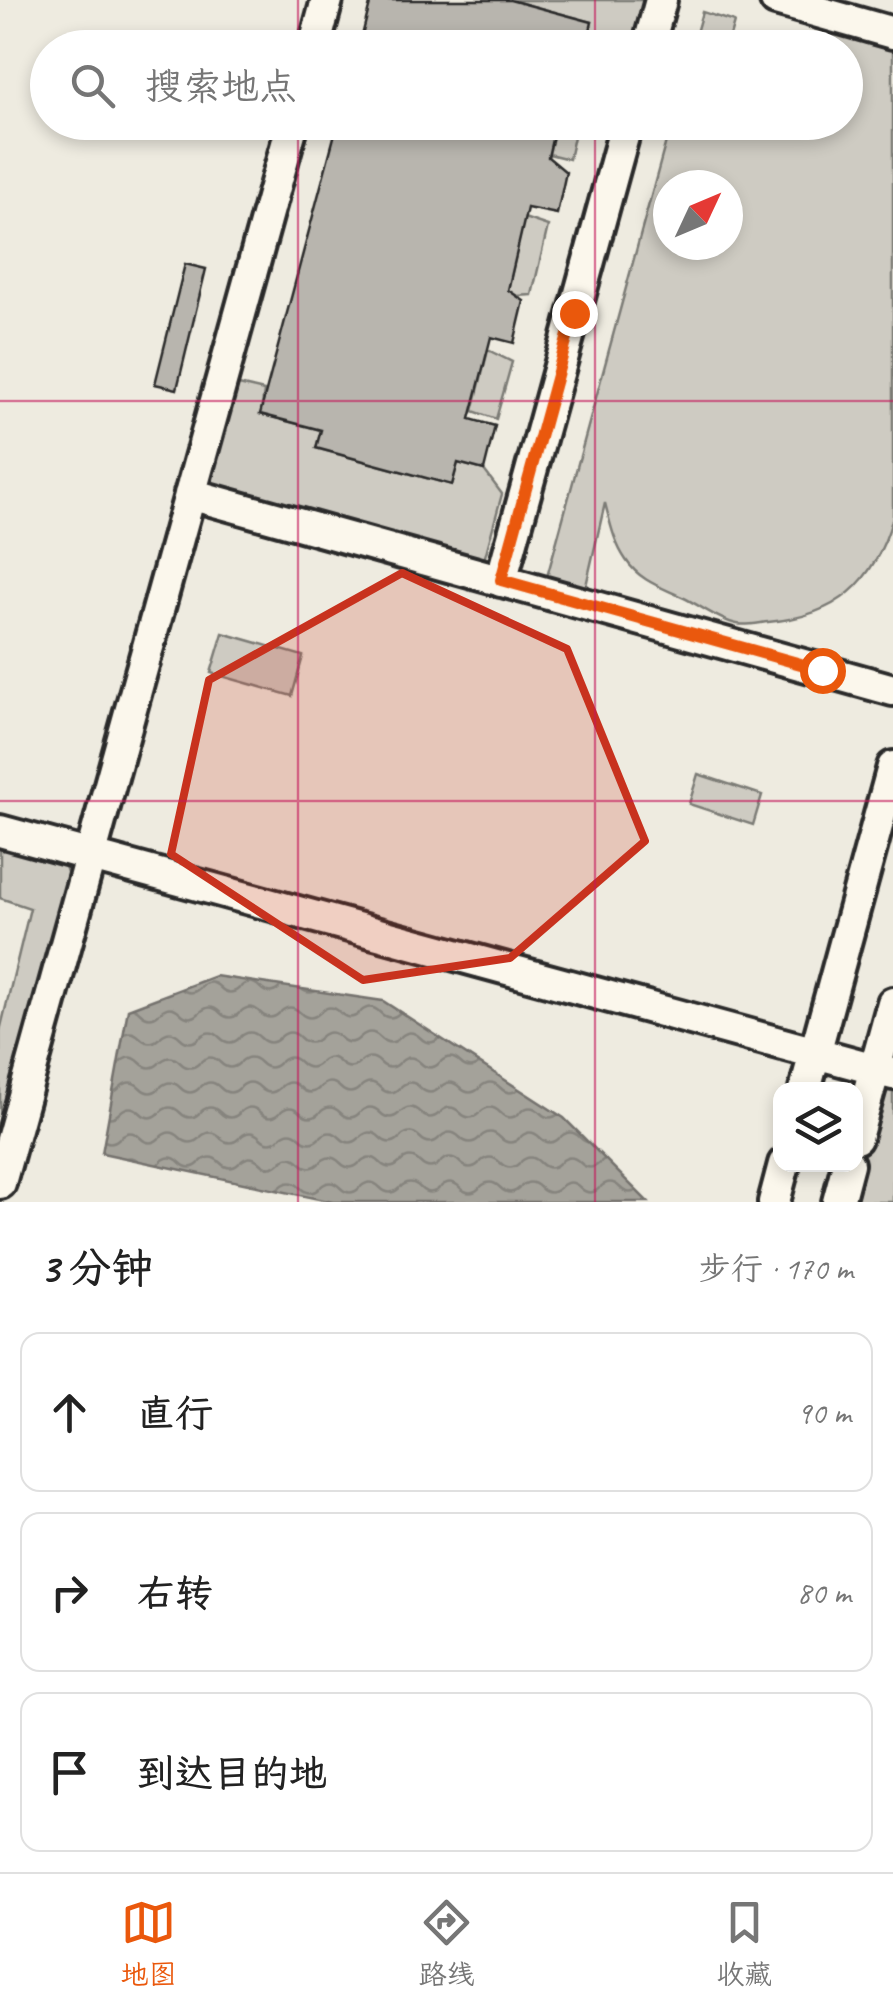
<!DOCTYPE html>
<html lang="zh">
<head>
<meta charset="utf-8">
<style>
  :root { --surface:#fff; --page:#f2f2f2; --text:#222; --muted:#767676; --line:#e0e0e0; --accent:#ea580c }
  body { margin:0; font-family:Caveat,"LXGW WenKai TC",sans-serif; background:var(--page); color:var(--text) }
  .controls { position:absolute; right:30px; bottom:30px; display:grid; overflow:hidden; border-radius:20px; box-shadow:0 5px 15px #0003 }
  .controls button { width:90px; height:90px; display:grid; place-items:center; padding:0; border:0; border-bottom:2px solid var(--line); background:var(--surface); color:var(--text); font:50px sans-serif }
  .compass { position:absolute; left:653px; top:170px; width:90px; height:90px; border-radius:50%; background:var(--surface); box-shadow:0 5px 15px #0003; rotate:46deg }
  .stop { position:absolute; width:30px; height:30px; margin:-22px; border:8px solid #ea580c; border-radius:50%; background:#fff }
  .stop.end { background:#ea580c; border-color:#fff; box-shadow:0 2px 10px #0008 }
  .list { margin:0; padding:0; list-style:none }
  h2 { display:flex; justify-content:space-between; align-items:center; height:130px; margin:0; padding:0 40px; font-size:42px }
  h2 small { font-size:32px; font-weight:400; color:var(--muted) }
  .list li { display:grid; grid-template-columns:65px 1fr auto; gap:30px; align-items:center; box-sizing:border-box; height:160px; margin:0 20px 20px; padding:0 20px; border:2px solid var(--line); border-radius:20px }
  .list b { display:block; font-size:38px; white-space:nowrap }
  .list em { font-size:32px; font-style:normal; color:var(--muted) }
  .icon { flex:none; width:55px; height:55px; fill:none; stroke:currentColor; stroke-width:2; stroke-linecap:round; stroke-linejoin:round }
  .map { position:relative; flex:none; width:893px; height:1202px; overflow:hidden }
  .search { position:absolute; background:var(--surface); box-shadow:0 5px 15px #0003; left:30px; right:30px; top:30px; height:110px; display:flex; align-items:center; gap:25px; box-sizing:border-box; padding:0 35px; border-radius:55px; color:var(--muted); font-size:38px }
  .sheet { height:670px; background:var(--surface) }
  nav { display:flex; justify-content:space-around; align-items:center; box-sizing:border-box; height:140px; border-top:2px solid var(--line); background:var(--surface); font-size:28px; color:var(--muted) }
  nav a { display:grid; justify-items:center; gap:5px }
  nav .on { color:var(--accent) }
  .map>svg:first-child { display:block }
</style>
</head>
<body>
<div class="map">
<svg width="893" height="1202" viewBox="0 0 893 1202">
  <defs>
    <pattern id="water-waves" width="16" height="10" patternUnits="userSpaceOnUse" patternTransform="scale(2.5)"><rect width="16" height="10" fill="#a4a29a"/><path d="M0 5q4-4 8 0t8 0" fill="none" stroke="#86847e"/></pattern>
  </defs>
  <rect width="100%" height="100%" fill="#eeebe0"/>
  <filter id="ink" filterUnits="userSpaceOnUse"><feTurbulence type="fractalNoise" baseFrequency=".01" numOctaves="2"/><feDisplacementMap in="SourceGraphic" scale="20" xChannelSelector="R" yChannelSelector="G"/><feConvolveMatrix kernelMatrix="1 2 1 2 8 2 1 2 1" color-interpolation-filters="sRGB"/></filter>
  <g filter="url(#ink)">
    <!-- grass -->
    <path fill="#cecbc2" stroke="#7c7b76" stroke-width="2.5" fill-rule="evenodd" d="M510,0h151l-13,48 -62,-1 6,-25z
      M702,12l32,10 -7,25h-35z
      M860,34l33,16v467c-19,67 -56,99 -125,105 -9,1 -22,4 -31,2 -19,-4 -37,-19 -55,-27 -21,-10 -42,-16 -56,-37 -12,-17 -16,-38 -21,-57l-20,87 -38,-13 124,-454 175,-1v-74l-60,-1 46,-12zM668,185h60v60h-60z
      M556,123h21l-8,36 -20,-5z
      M524,218l24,8 -16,69 -15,1 -9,-6z
      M488,350l24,12 -16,57 -23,-8z
      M222,381l42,10 -3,23 60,16 -5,18 136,37 6,-22 26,7 18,24 -22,81 -290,-81z
      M223,633l80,23 -11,40 -81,-23z
      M698,774l64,21 -9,30 -64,-21z
      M0,844l42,11 23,11 8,24 -73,267v-126l30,-123 -30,-10z
      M893,1074v128h-55l18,-64z"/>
    <!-- water -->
    <path fill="url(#water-waves)" stroke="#74726e" stroke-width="2.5" d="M215,976l168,25 181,117 84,84h-315l-231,-49 26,-144z"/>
    <!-- building -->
    <path fill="#b8b5ae" stroke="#2b2b2b" stroke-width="2.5" d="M371,0h139l82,22 -6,26h-227z
      M338,122h218l-8,35 18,15 -9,42 -30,-6 -19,82 16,11 -10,42 -23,-6 -21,82 25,7 -11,44 -26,-7 -6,22 -136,-37 5,-18 -61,-16z
      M185,264l21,5 -29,120 -22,-5z"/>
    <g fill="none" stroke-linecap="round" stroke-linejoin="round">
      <!-- minor casing -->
      <g stroke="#2b2b2b" stroke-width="38">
        <path id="minor" d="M776,0l117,33
          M314,48l13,-48
          M648,48l13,-48
          M190,494l703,196
          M501,581l126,-459
          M0,831l893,243
          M805,1090l88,-323
          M856,1138l37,-135
          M0,1183l293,-1061
          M774,1202l10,-38
          M838,1202l10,-38"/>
      </g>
      <!-- minor -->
      <use href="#minor" stroke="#fbf7ec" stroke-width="30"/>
    </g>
  </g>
  <g fill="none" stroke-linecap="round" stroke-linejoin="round" filter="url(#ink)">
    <!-- route -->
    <path stroke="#ea580c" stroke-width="12" d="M574,313l-73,267 321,90"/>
  </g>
  <!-- marked area -->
  <path fill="#c8321e" fill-opacity="0.2" stroke="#c8321e" stroke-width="8" stroke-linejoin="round" d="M402,573l165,76 78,192 -135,117 -147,22 -192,-126 38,-174z"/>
  <!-- grid -->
  <path fill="none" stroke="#c2185b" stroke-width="2.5" stroke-opacity="0.55" d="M298,0v48M595,0v48M298,122v1080M595,122v1080M0,401h893M0,801h893"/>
</svg>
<div class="controls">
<button><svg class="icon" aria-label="layers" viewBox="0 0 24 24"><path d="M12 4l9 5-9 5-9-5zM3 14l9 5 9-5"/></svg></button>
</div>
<svg class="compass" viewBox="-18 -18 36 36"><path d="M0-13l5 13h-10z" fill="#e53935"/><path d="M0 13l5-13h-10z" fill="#767676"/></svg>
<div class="stop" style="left:822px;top:670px"></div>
<div class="stop end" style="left:574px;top:313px"></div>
<div class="search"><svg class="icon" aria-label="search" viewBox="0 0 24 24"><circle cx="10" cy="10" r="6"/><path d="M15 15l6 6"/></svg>搜索地点</div>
</div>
<section class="sheet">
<h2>3 分钟<small>步行 · 170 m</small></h2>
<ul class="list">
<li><svg class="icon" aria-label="ahead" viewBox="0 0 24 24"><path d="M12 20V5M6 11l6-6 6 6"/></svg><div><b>直行</b></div><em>90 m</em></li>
<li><svg class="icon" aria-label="right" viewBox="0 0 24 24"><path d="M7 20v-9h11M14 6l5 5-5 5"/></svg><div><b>右转</b></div><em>80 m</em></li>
<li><svg class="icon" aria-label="arrive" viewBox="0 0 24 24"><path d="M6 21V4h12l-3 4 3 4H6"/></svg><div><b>到达目的地</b></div></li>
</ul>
</section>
<nav>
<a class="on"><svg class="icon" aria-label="map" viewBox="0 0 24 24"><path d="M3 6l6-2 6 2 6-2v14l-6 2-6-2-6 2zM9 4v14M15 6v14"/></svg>地图</a>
<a><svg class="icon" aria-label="directions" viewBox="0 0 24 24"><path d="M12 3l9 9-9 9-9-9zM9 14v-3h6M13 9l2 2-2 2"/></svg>路线</a>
<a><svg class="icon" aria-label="saved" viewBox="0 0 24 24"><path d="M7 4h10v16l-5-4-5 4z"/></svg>收藏</a>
</nav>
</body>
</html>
